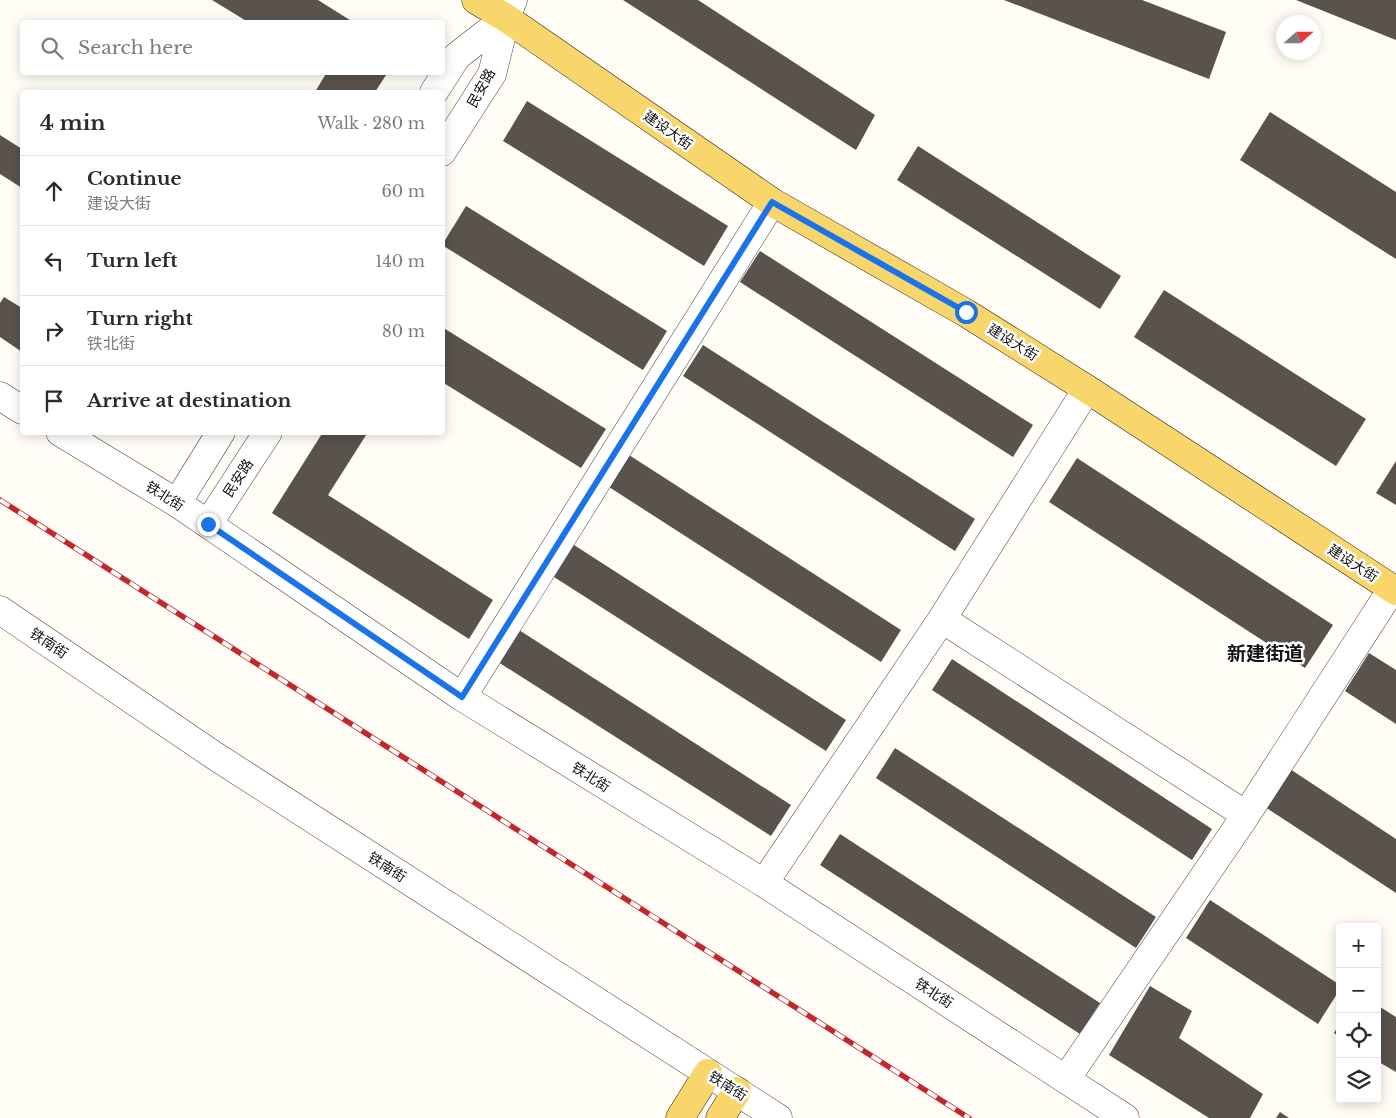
<!DOCTYPE html>
<html lang="en">
<head>
<meta charset="utf-8">
<style>
  :root { --surface:#fff; --page:#f7f7f7; --text:#2b2b33; --muted:#7c7c81; --line:#e1e1e2 }
  body { margin:0; font-family:"Libre Baskerville","Noto Sans SC",serif; background:var(--page); color:var(--text) }
  .controls { position:absolute; right:15px; bottom:15px; display:grid; overflow:hidden; border-radius:5px; box-shadow:0 2px 12px #0003 }
  .controls button { width:45px; height:45px; display:grid; place-items:center; padding:0; border:0; border-bottom:1px solid var(--line); background:var(--surface); color:var(--text); font:25px sans-serif }
  .compass { position:absolute; left:1276px; top:15px; width:45px; height:45px; border-radius:50%; background:var(--surface); box-shadow:0 2px 12px #0003; rotate:69deg }
  .stop { position:absolute; width:15px; height:15px; margin:-11px; border:4px solid #1a73e8; border-radius:50%; background:#fff }
  .stop.end { background:#1a73e8; border-color:#fff; box-shadow:0 1px 5px #0008 }
  .list { margin:0; padding:0; list-style:none }
  h2 { display:flex; justify-content:space-between; align-items:center; height:65px; margin:0; padding:0 20px; font-size:21px }
  h2 small { font-size:16px; font-weight:400; color:var(--muted) }
  .list li { display:grid; grid-template-columns:32px 1fr auto; gap:15px; align-items:center; box-sizing:border-box; height:70px; padding:0 20px; border-top:1px solid var(--line) }
  .list b { display:block; font-size:19px; white-space:nowrap }
  .list p { margin:0; font-size:16px; white-space:nowrap; color:var(--muted) }
  .list em { font-size:16px; font-style:normal; color:var(--muted) }
  .icon { flex:none; width:28px; height:28px; fill:none; stroke:currentColor; stroke-width:2; stroke-linecap:round; stroke-linejoin:round }
  .map { position:relative; flex:none; width:1396px; height:1118px; overflow:hidden }
  .search { position:absolute; background:var(--surface); box-shadow:0 2px 12px #0003; left:20px; top:20px; width:425px; height:55px; display:flex; align-items:center; gap:12px; box-sizing:border-box; padding:0 18px; border-radius:5px; color:var(--muted); font-size:19px }
  .panel { position:absolute; background:var(--surface); box-shadow:0 2px 12px #0003; left:20px; top:90px; width:425px; height:345px; border-radius:5px }
  .map>svg:first-child { display:block }
</style>
</head>
<body>
<div class="map">
<svg width="1396" height="1118" viewBox="0 0 1396 1118">
  <rect width="100%" height="100%" fill="#fffdf5"/>
  <!-- building -->
  <path fill="#5a524d" d="M212,0h106l35,22h-105z
    M623,0h75l177,115 -19,35z
    M1004,0h138l84,32 -17,47z
    M1296,0h100v40z
    M327,72h61l-13,20h-60z
    M527,101l201,125 -24,40 -201,-125z
    M1270,112l126,80v67l-156,-99z
    M0,135l22,14v39l-22,-14z
    M918,146l203,130 -21,33 -203,-129z
    M466,206l201,125 -24,39 -201,-125z
    M760,251l273,174 -20,32 -273,-175z
    M1164,290l202,129 -30,47 -202,-129z
    M4,297l18,11v44l-22,-15v-34z
    M442,327l164,102 -25,39 -139,-86z
    M703,345l272,174 -20,32 -272,-175z
    M323,432h45l-40,63 165,105 -24,39 -197,-126z
    M629,455l272,175 -20,32 -272,-175z
    M1077,458l256,167 -28,43 -256,-166z
    M1396,461v44l-20,-12z
    M574,545l272,175 -20,31 -272,-174z
    M519,630l272,175 -20,31 -273,-174z
    M1369,653l27,17v54l-51,-33z
    M952,659l260,170 -20,31 -260,-170z
    M895,748l261,169 -20,31 -260,-170z
    M1290,769l106,70v54l-131,-86z
    M840,834l260,169 -20,31 -260,-169z
    M1210,900l130,85v4l-22,35 -132,-86z
    M1150,986l42,25 -13,27 84,56 -13,24h-41l-100,-63z
    M1377,1005l19,12v55l-19,-11z
    M1340,1023v14l-6,-4z
    M1280,1112l9,6h-13z"/>
  <g fill="none" stroke-linecap="round" stroke-linejoin="round">
    <!-- minor casing -->
    <g stroke="#444" stroke-width="29">
      <path id="minor" d="M434,92l23,-36 49,-38
        M442,152l50,-78 14,-56 7,-18
        M0,396l22,14
        M60,432l117,71 285,194 302,186 361,235
        M177,503l44,-71
        M208,524l60,-92
        M0,610l215,146 563,362
        M942,619l304,196
        M462,697l310,-495
        M764,883l178,-264 145,-230
        M1066,1079l180,-264 146,-226"/>
    </g>
    <!-- major casing -->
    <g stroke="#222" stroke-width="29">
      <path id="major" d="M476,0l30,18 266,184 194,111 121,76 309,202
        M680,1118l28,-45
        M720,1118l17,-27"/>
    </g>
    <!-- minor -->
    <use href="#minor" stroke="#fff" stroke-width="28"/>
    <!-- major -->
    <use href="#major" stroke="#f9d66b" stroke-width="28"/>
    <!-- rail casing -->
    <g stroke="#c4262e" stroke-width="5.5">
      <path id="rail" d="M0,500l969,618"/>
    </g>
    <!-- rail -->
    <use href="#rail" stroke="#fff" stroke-width="4" stroke-dasharray="11" stroke-linecap="butt"/>
  </g>
  <g fill="none" stroke-linecap="round" stroke-linejoin="round">
    <!-- route -->
    <path stroke="#1a73e8" stroke-width="6" d="M208,524l254,173 310,-495 194,110"/>
  </g>
  <g text-anchor="middle" dominant-baseline="central" stroke-width="5" stroke-linejoin="round" paint-order="stroke">
    <!-- street labels -->
    <g font-size="14" fill="#111" stroke="#fff">
      <text transform="translate(481 88) rotate(-61)">民安路</text>
      <text transform="translate(668 130) rotate(35)">建设大街</text>
      <text transform="translate(1013 342) rotate(32)">建设大街</text>
      <text transform="translate(238 478) rotate(-57)">民安路</text>
      <text transform="translate(165 496) rotate(32)">铁北街</text>
      <text transform="translate(1353 563) rotate(33)">建设大街</text>
      <text transform="translate(49 643) rotate(34)">铁南街</text>
      <text transform="translate(591 777) rotate(32)">铁北街</text>
      <text transform="translate(387 867) rotate(33)">铁南街</text>
      <text transform="translate(934 993) rotate(33)">铁北街</text>
      <text transform="translate(728 1086) rotate(32)">铁南街</text>
    </g>
    <!-- district labels -->
    <g font-size="19" font-weight="bold" fill="#111" stroke="#fff">
      <text x="1265" y="653">新建街道</text>
    </g>
  </g>
</svg>
<div class="controls">
<button>+</button>
<button>−</button>
<button><svg class="icon" aria-label="locate" viewBox="0 0 24 24"><circle cx="12" cy="12" r="6"/><path d="M12 2v4M12 18v4M2 12h4M18 12h4"/></svg></button>
<button><svg class="icon" aria-label="layers" viewBox="0 0 24 24"><path d="M12 4l9 5-9 5-9-5zM3 14l9 5 9-5"/></svg></button>
</div>
<svg class="compass" viewBox="-18 -18 36 36"><path d="M0-13l5 13h-10z" fill="#e53935"/><path d="M0 13l5-13h-10z" fill="#7c7c81"/></svg>
<div class="stop" style="left:966px;top:312px"></div>
<div class="stop end" style="left:208px;top:524px"></div>
<div class="search"><svg class="icon" aria-label="search" viewBox="0 0 24 24"><circle cx="10" cy="10" r="6"/><path d="M15 15l6 6"/></svg>Search here</div>
<section class="panel">
<h2>4 min<small>Walk · 280 m</small></h2>
<ul class="list">
<li><svg class="icon" aria-label="ahead" viewBox="0 0 24 24"><path d="M12 20V5M6 11l6-6 6 6"/></svg><div><b>Continue</b><p>建设大街</p></div><em>60 m</em></li>
<li><svg class="icon" aria-label="left" viewBox="0 0 24 24"><path d="M17 20v-9H6M10 6l-5 5 5 5"/></svg><div><b>Turn left</b></div><em>140 m</em></li>
<li><svg class="icon" aria-label="right" viewBox="0 0 24 24"><path d="M7 20v-9h11M14 6l5 5-5 5"/></svg><div><b>Turn right</b><p>铁北街</p></div><em>80 m</em></li>
<li><svg class="icon" aria-label="arrive" viewBox="0 0 24 24"><path d="M6 21V4h12l-3 4 3 4H6"/></svg><div><b>Arrive at destination</b></div></li>
</ul>
</section>
</div>
</body>
</html>
